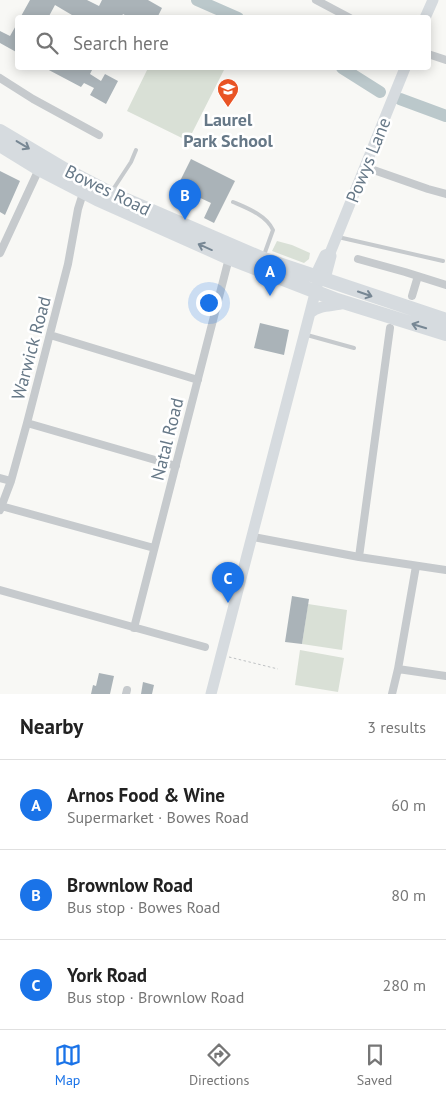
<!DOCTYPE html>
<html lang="en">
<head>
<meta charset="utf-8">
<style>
  :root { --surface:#fff; --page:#f2f2f2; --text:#222; --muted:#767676; --line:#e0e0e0; --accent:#1a73e8 }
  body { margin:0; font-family:"PT Sans",sans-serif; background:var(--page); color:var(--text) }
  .you { position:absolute; left:208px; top:302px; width:18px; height:18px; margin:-12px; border:4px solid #fff; border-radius:50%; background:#1a73e8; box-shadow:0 0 0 8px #1a73e833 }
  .badge { display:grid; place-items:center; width:32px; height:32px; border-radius:50%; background:var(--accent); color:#fff; font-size:16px; font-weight:700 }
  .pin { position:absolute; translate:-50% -41px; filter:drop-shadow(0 1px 2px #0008) }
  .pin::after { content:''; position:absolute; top:26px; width:18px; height:15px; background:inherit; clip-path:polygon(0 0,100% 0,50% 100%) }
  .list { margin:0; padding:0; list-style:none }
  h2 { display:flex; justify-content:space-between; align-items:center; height:65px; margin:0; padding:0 20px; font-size:21px }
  h2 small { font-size:16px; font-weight:400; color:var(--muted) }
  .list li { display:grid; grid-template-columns:32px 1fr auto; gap:15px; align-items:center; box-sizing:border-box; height:90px; padding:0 20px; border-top:1px solid var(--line) }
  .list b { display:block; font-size:19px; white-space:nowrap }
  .list p { margin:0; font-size:16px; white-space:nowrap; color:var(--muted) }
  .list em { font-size:16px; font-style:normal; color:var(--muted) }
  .icon { flex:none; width:28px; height:28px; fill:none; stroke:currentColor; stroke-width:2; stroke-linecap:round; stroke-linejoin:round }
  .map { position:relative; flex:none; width:446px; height:694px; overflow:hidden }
  .search { position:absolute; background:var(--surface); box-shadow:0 2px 12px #0003; left:15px; right:15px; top:15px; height:55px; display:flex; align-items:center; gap:12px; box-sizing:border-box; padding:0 18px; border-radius:5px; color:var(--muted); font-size:19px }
  .sheet { height:335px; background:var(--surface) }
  nav { display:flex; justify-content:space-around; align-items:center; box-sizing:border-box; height:70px; border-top:1px solid var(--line); background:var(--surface); font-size:14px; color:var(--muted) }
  nav a { display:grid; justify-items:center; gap:2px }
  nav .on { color:var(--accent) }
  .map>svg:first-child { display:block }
</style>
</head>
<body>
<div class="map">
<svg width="446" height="694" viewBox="0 0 446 694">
  <rect width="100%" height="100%" fill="#f8f8f5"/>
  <!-- green -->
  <path fill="#d9e0d6" d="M148,68h77l-37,73 -61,-30z
    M277,241l15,4 18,8 -1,6 -5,4 -32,-12z
    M308,604l39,6 -5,40 -40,-6z
    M300,650l44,8 -6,34 -43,-7z"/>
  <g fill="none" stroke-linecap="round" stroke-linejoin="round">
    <!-- river -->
    <path stroke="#bbc8cb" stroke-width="12" d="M197,0l41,18
      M342,68l38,24
      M400,99l46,17"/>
  </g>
  <!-- building -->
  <path fill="#aab3b8" d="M30,0h57l12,6 3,-6h46l14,8 -5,10h-27l-7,-4 -2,4h-44l-22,-13 -7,13h-28z
    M18,22v31l-18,-10v-12l10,5z
    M45,68h48l-3,6 11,7 4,-7 13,7 -12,23 -16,-9 4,-7 -10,-5 -3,4z
    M191,159l44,22 -21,42 -10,-5 7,-15 -34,-16z
    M0,171l20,10 -15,34 -5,-3z
    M260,323l29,7 -5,25 -30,-7z
    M292,596l17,3 -7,45 -17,-2z
    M99,673l15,3 -4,18h-19l2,-9 3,1z
    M143,682l11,3 -2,9h-11z"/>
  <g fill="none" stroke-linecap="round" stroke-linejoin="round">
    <!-- path -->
    <path stroke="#bfc2c4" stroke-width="1" stroke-dasharray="2.5 2.5" stroke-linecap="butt" d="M229,657l49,12"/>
    <!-- lane -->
    <path stroke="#c6cacd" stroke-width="4" d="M112,191l19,-29 5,-12
      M233,202c14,6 33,13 40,28l-9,25
      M338,237l105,24
      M307,335l47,13"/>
    <!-- street -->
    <path stroke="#c6cacd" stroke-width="8" d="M316,0l34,18
      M428,54l18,6
      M0,78l33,21 66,36
      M365,167l63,22 18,5
      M0,253l39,-84
      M358,259l47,13 41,13
      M412,296l6,-20
      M50,335l148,45
      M27,423l149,43
      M0,478l11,3
      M1,506l153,42
      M0,510l11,-29 16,-58 41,-159 10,-55 6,-19
      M253,537l106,20 87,13
      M359,557l31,-229
      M0,590l205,57
      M134,628l95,-370
      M398,669l48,7
      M126,694l1,-4
      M392,694l6,-25 18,-103"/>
    <!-- secondary -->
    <path stroke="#d6dbdf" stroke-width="11" d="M425,18l8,-18
      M319,278l7,-3 5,-19 -1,-3 75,-185
      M310,313c11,-9 22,-6 35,-10
      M211,694l108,-416 -2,-6 8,-17 5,-2"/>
    <!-- highway -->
    <path stroke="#d6dbdf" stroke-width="14" d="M0,131l64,38 46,24 151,65 185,62
      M0,145l39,24 58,30 132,59 108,42 109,34"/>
  </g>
  <!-- one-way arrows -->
  <defs><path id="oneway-shaft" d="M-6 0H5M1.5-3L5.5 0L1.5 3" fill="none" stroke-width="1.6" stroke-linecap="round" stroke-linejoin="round" transform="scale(1.25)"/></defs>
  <g stroke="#778794">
    <use href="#oneway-shaft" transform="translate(23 145) rotate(31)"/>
    <use href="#oneway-shaft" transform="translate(205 247) rotate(-156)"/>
    <use href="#oneway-shaft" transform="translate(365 294) rotate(19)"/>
    <use href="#oneway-shaft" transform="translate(419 326) rotate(-163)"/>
  </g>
  <!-- icons -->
  <defs>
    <g id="school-pin" transform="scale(1.125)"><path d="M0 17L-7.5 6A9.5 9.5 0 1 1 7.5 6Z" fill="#e95425" stroke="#fff"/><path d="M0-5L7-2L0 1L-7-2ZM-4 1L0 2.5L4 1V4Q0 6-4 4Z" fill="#fff"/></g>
  </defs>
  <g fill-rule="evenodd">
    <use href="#school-pin" x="228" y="89"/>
  </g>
  <g text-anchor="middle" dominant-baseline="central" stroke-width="5" stroke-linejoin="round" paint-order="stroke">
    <!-- poi labels -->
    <g font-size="18" font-weight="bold" fill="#667887" stroke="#fff">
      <text x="228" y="119">Laurel<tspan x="228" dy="21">Park School</tspan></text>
    </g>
    <!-- street labels -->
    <g font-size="18" fill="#667887" stroke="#fff">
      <text transform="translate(368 160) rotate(-68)">Powys Lane</text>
      <text transform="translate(108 190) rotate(26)">Bowes Road</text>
      <text transform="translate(31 348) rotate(-75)">Warwick Road</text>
      <text transform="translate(167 439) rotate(-76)">Natal Road</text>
    </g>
  </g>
</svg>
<div class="you"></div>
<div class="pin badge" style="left:270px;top:296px">A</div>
<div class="pin badge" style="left:185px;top:220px">B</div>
<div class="pin badge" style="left:228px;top:603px">C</div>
<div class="search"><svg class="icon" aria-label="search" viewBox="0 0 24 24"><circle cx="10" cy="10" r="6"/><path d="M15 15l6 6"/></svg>Search here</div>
</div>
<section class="sheet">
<h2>Nearby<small>3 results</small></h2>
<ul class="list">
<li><span class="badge">A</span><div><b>Arnos Food &amp; Wine</b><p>Supermarket · Bowes Road</p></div><em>60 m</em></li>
<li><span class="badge">B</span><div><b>Brownlow Road</b><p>Bus stop · Bowes Road</p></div><em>80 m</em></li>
<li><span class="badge">C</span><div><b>York Road</b><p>Bus stop · Brownlow Road</p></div><em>280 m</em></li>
</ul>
</section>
<nav>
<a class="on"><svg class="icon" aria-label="map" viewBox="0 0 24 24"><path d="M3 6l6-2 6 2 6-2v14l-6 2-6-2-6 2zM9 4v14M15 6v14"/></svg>Map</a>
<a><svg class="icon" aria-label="directions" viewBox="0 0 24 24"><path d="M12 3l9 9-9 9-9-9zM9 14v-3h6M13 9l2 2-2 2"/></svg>Directions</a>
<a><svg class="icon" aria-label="saved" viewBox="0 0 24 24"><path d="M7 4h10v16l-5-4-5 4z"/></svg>Saved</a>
</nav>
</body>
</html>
